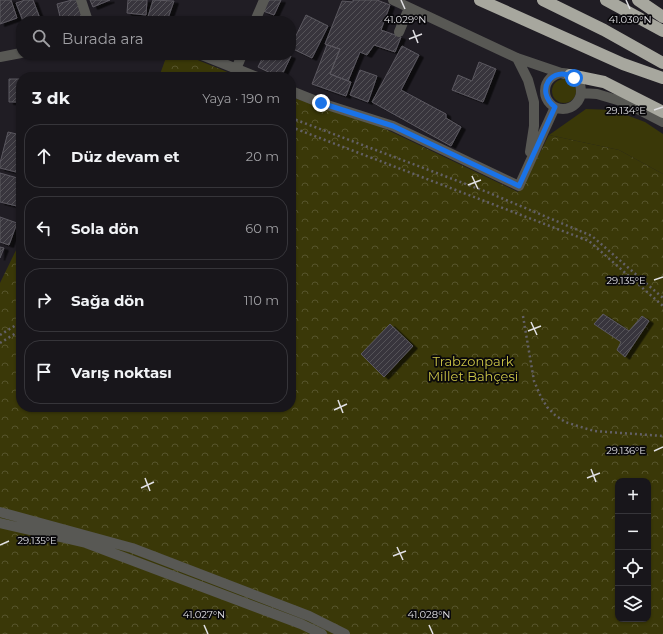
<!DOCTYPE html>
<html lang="tr">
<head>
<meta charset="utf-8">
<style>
  :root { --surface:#18161b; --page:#252328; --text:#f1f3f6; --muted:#9f9fa3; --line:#36353a }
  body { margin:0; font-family:Montserrat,sans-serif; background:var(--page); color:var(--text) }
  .controls { position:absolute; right:12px; bottom:12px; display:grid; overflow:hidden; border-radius:8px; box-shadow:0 1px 3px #0004 }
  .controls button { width:36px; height:36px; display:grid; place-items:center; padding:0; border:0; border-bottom:1px solid var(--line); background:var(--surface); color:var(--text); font:20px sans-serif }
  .stop { position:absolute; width:12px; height:12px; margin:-9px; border:3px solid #1a73e8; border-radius:50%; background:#fff }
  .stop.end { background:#1a73e8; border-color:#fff; box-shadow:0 1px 4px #0008 }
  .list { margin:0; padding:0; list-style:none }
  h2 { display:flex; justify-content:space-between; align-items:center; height:52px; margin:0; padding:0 16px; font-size:17px }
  h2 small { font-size:13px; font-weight:400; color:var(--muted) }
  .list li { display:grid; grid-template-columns:26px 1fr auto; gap:12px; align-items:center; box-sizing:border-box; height:64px; margin:0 8px 8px; padding:0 8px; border:1px solid var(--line); border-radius:16px }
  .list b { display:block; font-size:15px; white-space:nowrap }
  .list em { font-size:13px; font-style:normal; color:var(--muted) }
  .icon { flex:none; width:22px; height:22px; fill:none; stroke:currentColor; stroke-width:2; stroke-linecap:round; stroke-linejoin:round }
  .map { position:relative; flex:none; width:663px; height:634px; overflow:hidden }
  .search { position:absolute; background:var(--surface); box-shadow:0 1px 3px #0004; left:16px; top:16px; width:280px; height:44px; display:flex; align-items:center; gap:10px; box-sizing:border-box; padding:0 14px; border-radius:16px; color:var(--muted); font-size:15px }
  .panel { position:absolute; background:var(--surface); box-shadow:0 1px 3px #0004; left:16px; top:72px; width:280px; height:340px; border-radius:16px }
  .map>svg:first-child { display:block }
</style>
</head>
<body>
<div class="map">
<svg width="663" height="634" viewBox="0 0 663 634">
  <defs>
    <pattern id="forest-crowns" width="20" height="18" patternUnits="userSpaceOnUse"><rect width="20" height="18" fill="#3a3808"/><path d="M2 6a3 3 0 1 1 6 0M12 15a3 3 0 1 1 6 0" fill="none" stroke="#56542c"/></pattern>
    <pattern id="building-hatch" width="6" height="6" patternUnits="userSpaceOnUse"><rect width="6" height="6" fill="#39363d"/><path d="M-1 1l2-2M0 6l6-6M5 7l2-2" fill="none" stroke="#555359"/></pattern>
    <filter id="shadow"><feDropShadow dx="4.5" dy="2.5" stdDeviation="0" flood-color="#0009"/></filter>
  </defs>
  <rect width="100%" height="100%" fill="#201d24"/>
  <!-- grass -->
  <path fill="#3a3808" d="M552 91a12 12 0 1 1 24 0a12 12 0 1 1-24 0Z
    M586,109l27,1 32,12 18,12v40l-44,-24 -70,-15z"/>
  <!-- forest -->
  <path fill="url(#forest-crowns)" fill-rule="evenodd" d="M167,55h18l55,22h-81z
    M291,97l86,28 141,67 11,-18 20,-39 70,15 44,24v460h-663v-351l21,-43v167h270zM618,481h30v138h-30z"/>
  <!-- building -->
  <path fill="url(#building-hatch)" stroke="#5b5860" filter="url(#shadow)" d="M0,0h11l6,18 -17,6z
    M25,0h8l8,21h-18l-7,-18z
    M72,0h6l5,21h-22l-4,-17z
    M90,0h20l-17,7z
    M128,0h19l-1,15 -19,-2z
    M153,0l21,1 -7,20h-18l-2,-1z
    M267,0h14l-7,15 -11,-4z
    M353,0h24l13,5 -9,25 20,7 -6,15 -21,-7 -7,10 -7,-3 -12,29 -18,-7 10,-25 -15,-5 17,-43 11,1z
    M306,15l22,11 -16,32 -21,-10v-2z
    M327,45l13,4 -10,25 21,8 -5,14 -34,-12z
    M402,46l17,9 -18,35 45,24v4l15,9 -10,19 -79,-44z
    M264,55h24l3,1 -10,21h-2l-21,-10z
    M479,62l17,7 -13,33 -31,-12 6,-15 14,6z
    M360,70l17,6 -9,26 -18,-7z
    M142,73l1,4h-16z
    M9,79h12v23h-12z
    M8,132l13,3v24l-2,-1 -3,14 -16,-4v-5z
    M0,173l21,6v28l-21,-5z
    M0,217l17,6 -8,22 -9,-3z
    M0,247l4,1 -4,10z
    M603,314l26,17 13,-15 7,5 -24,36 -8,-7 4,-8 -27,-18z
    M390,324l23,22 -29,31 -23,-23z"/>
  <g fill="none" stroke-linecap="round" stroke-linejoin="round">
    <!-- path -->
    <path stroke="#636066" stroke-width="2.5" stroke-dasharray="2 3" stroke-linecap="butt" d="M291,118l196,74 105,44 71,62
      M291,127l298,114 74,65
      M523,316l11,65 7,16 6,10 8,8 10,7 29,9 69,5
      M0,335l21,-13
      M0,343l21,-13"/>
    <!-- minor -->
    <path stroke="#585854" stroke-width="10" d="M81,0l7,21
      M393,0l124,58 47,16
      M255,21l9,-21
      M399,32l10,-24
      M202,55l55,22
      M0,57l21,-4
      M517,58l11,22 6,22v24l-4,26
      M236,69l6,-14
      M545 91a18 18 0 1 1 36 0a18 18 0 1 1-36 0Z
      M291,91l30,12 72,23 126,60 36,-79
      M581,93l16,1 27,8 39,20
      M0,512l132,36 177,68 36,18
      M0,523l86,20 215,81 21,10"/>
    <!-- highway -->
    <path stroke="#a7a79e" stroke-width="12" d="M480,0l143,64 40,14
      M543,0l61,30 59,33
      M606,0l57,31
      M638,0l25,17
      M570,75l34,7 59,30"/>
  </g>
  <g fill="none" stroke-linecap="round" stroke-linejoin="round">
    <!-- route -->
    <path stroke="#1a73e8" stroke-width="5" d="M321,103l72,23 126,60 36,-79c-21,-16 -3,-43 19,-29"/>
  </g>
  <!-- ticks -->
  <path fill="none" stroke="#e1e0e4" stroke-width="1.5" d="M401,0l4,9M626,0l4,9M413,30l5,13M409,39l13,-5M654,110l9,-3M472,176l6,13M468,185l13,-5M654,280l9,-3M531,322l6,13M528,331l13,-5M338,400l5,13M334,410l13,-6M654,451l9,-4M591,469l5,13M145,478l5,13M587,478l13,-5M141,488l13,-6M0,545l9,-4M397,547l6,13M393,556l13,-5M204,625l4,9M429,625l4,9"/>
  <g text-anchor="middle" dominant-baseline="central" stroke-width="3.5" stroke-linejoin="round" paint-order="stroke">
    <!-- park labels -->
    <g font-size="13" fill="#cdc647" stroke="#09080b">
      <text x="473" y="361">Trabzonpark<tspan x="473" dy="15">Millet Bahçesi</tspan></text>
    </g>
  </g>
  <g font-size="10" text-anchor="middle" fill="#e1e0e4" stroke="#09080b" stroke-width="3.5" stroke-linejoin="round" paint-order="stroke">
    <text x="630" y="23">41.030°N</text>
    <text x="405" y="23">41.029°N</text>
    <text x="626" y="114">29.134°E</text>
    <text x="626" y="284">29.135°E</text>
    <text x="626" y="454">29.136°E</text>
    <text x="37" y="544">29.135°E</text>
    <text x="204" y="618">41.027°N</text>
    <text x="429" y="618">41.028°N</text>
  </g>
</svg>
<div class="controls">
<button>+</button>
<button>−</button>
<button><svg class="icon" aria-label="locate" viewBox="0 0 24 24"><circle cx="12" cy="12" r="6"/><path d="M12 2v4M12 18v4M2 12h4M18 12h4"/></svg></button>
<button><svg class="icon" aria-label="layers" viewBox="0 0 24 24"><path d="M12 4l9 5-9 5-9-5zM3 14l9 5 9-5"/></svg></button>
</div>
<div class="stop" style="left:574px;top:78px"></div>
<div class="stop end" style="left:321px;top:103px"></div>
<div class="search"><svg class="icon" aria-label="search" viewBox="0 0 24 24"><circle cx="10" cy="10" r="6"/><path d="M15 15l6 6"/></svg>Burada ara</div>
<section class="panel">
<h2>3 dk<small>Yaya · 190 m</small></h2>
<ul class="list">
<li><svg class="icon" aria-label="ahead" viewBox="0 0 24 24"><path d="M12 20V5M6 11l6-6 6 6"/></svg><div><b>Düz devam et</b></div><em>20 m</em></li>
<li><svg class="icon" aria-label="left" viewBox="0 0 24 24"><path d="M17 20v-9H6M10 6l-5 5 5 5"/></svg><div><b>Sola dön</b></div><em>60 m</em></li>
<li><svg class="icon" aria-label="right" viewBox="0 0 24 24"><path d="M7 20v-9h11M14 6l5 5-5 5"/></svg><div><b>Sağa dön</b></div><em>110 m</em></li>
<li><svg class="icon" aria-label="arrive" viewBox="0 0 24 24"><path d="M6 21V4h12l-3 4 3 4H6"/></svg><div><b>Varış noktası</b></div></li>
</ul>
</section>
</div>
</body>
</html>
